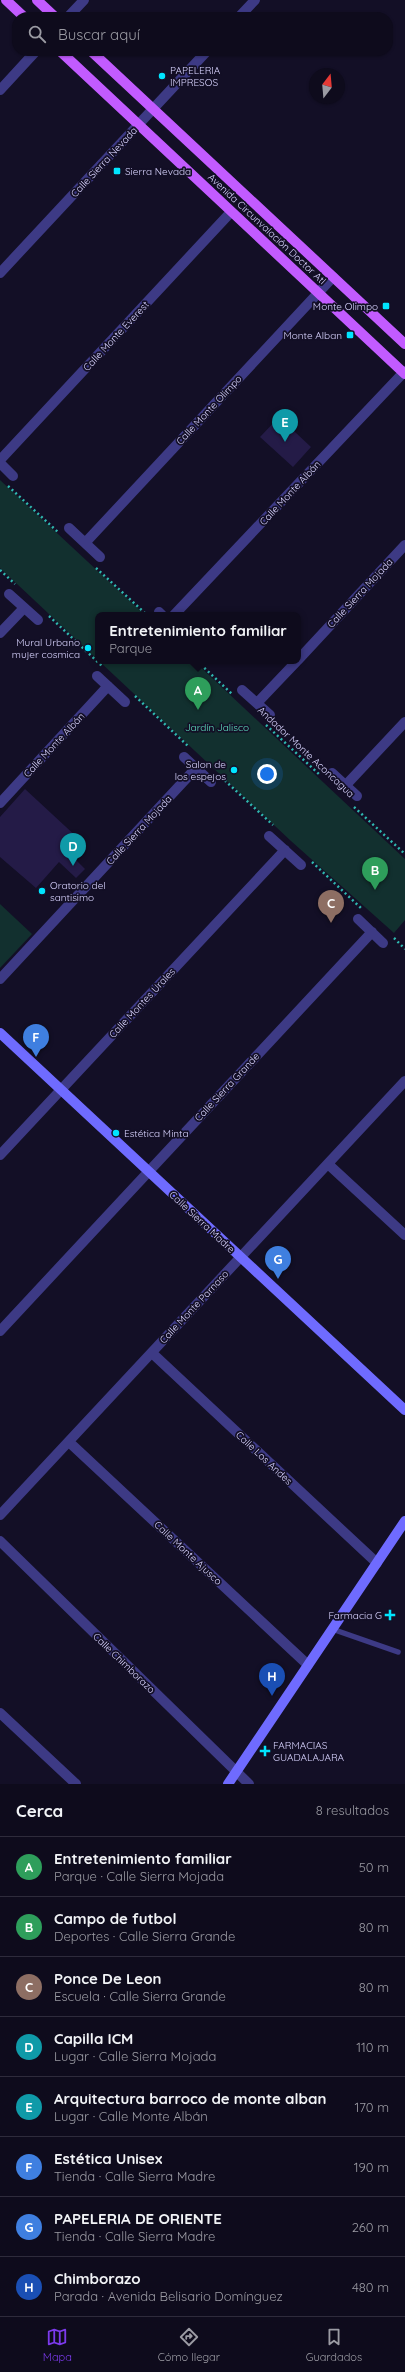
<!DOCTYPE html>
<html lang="es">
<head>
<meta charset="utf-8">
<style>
  :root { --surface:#0e0b1c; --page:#1c1929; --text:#f1f3f6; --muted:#9b9ba3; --line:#2e2b3b; --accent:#7c3aed }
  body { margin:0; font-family:Quicksand,sans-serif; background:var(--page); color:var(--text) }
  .compass { position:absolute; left:309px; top:68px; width:36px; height:36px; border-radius:50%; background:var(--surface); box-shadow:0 1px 3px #0004; rotate:16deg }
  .you { position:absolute; left:267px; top:774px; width:14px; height:14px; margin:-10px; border:3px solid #fff; border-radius:50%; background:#1a73e8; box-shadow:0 0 0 6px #1a73e833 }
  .badge { display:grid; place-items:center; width:26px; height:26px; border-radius:50%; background:var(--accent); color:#fff; font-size:13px; font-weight:700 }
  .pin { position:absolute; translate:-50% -33px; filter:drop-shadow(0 1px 2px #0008) }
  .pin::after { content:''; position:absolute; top:21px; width:14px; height:12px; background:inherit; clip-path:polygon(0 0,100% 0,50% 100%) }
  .popup { position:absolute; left:95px; top:612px; width:206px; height:52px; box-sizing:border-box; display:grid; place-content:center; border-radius:8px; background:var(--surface); filter:drop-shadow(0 1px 3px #0005); font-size:13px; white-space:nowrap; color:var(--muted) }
  .popup b { font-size:15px; color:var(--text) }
  .popup::after { content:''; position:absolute; left:50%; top:100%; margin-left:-8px; border:8px solid transparent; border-top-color:var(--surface) }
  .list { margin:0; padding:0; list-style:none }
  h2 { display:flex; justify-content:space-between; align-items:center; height:52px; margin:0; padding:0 16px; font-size:17px }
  h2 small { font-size:13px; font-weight:400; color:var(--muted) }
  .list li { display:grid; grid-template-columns:26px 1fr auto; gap:12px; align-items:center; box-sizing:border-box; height:60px; padding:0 16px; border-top:1px solid var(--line) }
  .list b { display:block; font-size:15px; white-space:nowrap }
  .list p { margin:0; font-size:13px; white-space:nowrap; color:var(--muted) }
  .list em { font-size:13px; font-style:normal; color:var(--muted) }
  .icon { flex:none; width:22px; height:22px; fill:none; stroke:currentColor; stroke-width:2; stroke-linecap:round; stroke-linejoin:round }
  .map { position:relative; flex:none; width:405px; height:1784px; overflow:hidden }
  .search { position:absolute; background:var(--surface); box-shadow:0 1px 3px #0004; left:12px; right:12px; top:12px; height:44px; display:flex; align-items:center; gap:10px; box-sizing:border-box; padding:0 14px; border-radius:16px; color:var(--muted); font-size:15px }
  .sheet { height:532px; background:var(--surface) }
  nav { display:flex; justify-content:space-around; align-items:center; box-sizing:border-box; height:56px; border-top:1px solid var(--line); background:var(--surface); font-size:11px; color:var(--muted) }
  nav a { display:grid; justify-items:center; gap:2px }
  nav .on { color:var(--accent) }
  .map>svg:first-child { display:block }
</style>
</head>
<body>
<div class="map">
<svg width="405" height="1784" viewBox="0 0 405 1784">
  <rect width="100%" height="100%" fill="#130f26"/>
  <!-- green -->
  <path fill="#12302f" d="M0,480l145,135h-47v45l-98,-92z
    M99,661h95l211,198v61l-11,13 -103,-92z
    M0,904l32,30 -32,34z"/>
  <!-- building -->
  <path fill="#241b47" d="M279,417l32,30 -18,20 -33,-30z
    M25,789l54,50 -11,13 17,17 -9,9 -17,-16 -23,26 -36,-31v-40z"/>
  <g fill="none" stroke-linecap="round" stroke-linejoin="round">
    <!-- path -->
    <path stroke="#2fb8b0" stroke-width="2.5" stroke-dasharray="2 3" stroke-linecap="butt" d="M8,486l51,47
      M96,568l51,47
      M0,570l15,14
      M49,616l53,50
      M197,661l35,33
      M135,696l53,50
      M266,725l55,51
      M221,777l52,48
      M354,807l51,47
      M312,862l50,47
      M394,938l11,11"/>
    <!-- lane -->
    <path stroke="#3d3a85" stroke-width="5.5" d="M332,1629l66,23"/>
    <!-- street -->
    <path stroke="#3d3a85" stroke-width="10" d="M68,17l16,-17
      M239,17l16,-17
      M0,90l36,-39
      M0,273l207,-222
      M0,460l231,-248
      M0,463l13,13
      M69,528l31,29
      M85,543l248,-266
      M9,594l29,26
      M159,612l3,3
      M174,615l231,-244
      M0,633l24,-25
      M298,660l107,-115
      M97,676l28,26
      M242,690l28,25
      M257,703l40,-42
      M184,757l27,25
      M332,773l25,23
      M345,786l60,-64
      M0,803l108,-117
      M269,836l32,29
      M358,919l25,24
      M0,979l196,-211
      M0,1155l285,-305
      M328,1164l77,71
      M0,1331l372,-399
      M152,1353l225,210
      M69,1442l239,223
      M0,1515l405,-434
      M0,1541l249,243
      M0,1713l76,71"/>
    <!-- secondary -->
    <path stroke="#6f6bff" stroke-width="10" d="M0,1033l405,377
      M228,1784l177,-263"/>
    <!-- primary -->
    <path stroke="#c25bff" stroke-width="10" d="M6,0l18,17
      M37,0l18,17
      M60,51l345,323
      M91,51l314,293"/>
  </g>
  <!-- markers -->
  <g fill="#00e5ff" stroke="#130f26" stroke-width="1.5">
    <circle cx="162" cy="76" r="4"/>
    <rect x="113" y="167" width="8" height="8" rx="2"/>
    <rect x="382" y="302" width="8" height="8" rx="2"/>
    <rect x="346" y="331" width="8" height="8" rx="2"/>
    <circle cx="88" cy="648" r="4"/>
    <circle cx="234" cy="770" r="4"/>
    <circle cx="42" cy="891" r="4"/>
    <circle cx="116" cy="1133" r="4"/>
    <path d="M388 1609h4v4h4v4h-4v4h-4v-4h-4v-4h4z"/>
    <path d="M263 1745h4v4h4v4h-4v4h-4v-4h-4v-4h4z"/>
  </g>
  <g text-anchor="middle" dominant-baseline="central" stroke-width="3.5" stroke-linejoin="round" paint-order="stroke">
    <!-- poi labels -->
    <g font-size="10" fill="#d9d4ff" stroke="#130f26" text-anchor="start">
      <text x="170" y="70">PAPELERIA<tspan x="170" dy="12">IMPRESOS</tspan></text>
      <text x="125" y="171">Sierra Nevada</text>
      <text x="378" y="306" text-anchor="end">Monte Olimpo</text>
      <text x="342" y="335" text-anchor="end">Monte Alban</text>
      <text x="80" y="642" text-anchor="end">Mural Urbano<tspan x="80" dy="12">mujer cosmica</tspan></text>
      <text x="226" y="764" text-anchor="end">Salon de<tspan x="226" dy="12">los espejos</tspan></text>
      <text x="50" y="885">Oratorio del<tspan x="50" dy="12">santisimo</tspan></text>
      <text x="124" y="1133">Estética Minta</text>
      <text x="382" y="1615" text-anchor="end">Farmacia G</text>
      <text x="273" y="1745">FARMACIAS<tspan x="273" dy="12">GUADALAJARA</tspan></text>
    </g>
    <!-- street labels -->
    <g font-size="10" fill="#d9d4ff" stroke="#130f26">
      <text transform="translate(104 162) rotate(-47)">Calle Sierra Nevada</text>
      <text transform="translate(267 229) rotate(43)">Avenida Circunvalación Doctor Atl</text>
      <text transform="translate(116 336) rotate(-47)">Calle Monte Everest</text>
      <text transform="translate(209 410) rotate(-47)">Calle Monte Olimpo</text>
      <text transform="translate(290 493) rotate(-47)">Calle Monte Albán</text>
      <text transform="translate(360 593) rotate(-47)">Calle Sierra Mojada</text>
      <text transform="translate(54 745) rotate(-47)">Calle Monte Albán</text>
      <text transform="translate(306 752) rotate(43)">Andador Monte Aconcagua</text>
      <text transform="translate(139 830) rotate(-47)">Calle Sierra Mojada</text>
      <text transform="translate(142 1003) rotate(-47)">Calle Montes Urales</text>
      <text transform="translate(227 1087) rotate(-47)">Calle Sierra Grande</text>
      <text transform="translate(202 1222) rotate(43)">Calle Sierra Madre</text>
      <text transform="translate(194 1307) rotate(-47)">Calle Monte Parnaso</text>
      <text transform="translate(264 1458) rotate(43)">Calle Los Andes</text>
      <text transform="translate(188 1553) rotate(43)">Calle Monte Ajusco</text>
      <text transform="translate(124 1663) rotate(44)">Calle Chimborazo</text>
    </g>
    <!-- park labels -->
    <g font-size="10" fill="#5fe0c0" stroke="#130f26">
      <text x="217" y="727">Jardín Jalisco</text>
    </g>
  </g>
</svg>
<svg class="compass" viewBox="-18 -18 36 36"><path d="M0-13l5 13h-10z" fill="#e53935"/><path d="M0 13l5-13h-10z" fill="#9b9ba3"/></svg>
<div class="you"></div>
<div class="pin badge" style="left:198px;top:710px;background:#2e9e5b">A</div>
<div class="popup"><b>Entretenimiento familiar</b>Parque</div>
<div class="pin badge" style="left:375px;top:890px;background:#2e9e5b">B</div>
<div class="pin badge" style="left:331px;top:923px;background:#8d6e63">C</div>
<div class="pin badge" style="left:73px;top:866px;background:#0f9aa8">D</div>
<div class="pin badge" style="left:285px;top:442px;background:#0f9aa8">E</div>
<div class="pin badge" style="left:36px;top:1057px;background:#3f7fe0">F</div>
<div class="pin badge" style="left:278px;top:1279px;background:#3f7fe0">G</div>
<div class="pin badge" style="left:272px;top:1696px;background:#1a4fb4">H</div>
<div class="search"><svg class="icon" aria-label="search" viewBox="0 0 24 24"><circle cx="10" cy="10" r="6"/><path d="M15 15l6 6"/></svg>Buscar aquí</div>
</div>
<section class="sheet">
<h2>Cerca<small>8 resultados</small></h2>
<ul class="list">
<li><span class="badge" style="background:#2e9e5b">A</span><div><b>Entretenimiento familiar</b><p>Parque · Calle Sierra Mojada</p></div><em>50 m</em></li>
<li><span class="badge" style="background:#2e9e5b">B</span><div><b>Campo de futbol</b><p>Deportes · Calle Sierra Grande</p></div><em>80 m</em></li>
<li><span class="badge" style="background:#8d6e63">C</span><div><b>Ponce De Leon</b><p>Escuela · Calle Sierra Grande</p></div><em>80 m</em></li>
<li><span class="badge" style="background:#0f9aa8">D</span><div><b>Capilla ICM</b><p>Lugar · Calle Sierra Mojada</p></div><em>110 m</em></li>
<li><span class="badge" style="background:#0f9aa8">E</span><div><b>Arquitectura barroco de monte alban</b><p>Lugar · Calle Monte Albán</p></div><em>170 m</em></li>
<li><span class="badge" style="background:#3f7fe0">F</span><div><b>Estética Unisex</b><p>Tienda · Calle Sierra Madre</p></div><em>190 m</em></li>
<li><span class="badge" style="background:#3f7fe0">G</span><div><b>PAPELERIA DE ORIENTE</b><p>Tienda · Calle Sierra Madre</p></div><em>260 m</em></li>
<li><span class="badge" style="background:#1a4fb4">H</span><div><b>Chimborazo</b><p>Parada · Avenida Belisario Domínguez</p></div><em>480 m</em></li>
</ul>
</section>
<nav>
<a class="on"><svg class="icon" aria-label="map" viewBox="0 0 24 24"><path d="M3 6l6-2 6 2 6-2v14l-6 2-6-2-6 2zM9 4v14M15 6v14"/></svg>Mapa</a>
<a><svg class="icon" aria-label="directions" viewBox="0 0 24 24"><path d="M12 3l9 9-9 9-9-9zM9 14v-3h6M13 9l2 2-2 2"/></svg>Cómo llegar</a>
<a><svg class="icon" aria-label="saved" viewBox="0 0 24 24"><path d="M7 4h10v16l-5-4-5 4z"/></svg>Guardados</a>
</nav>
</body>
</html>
